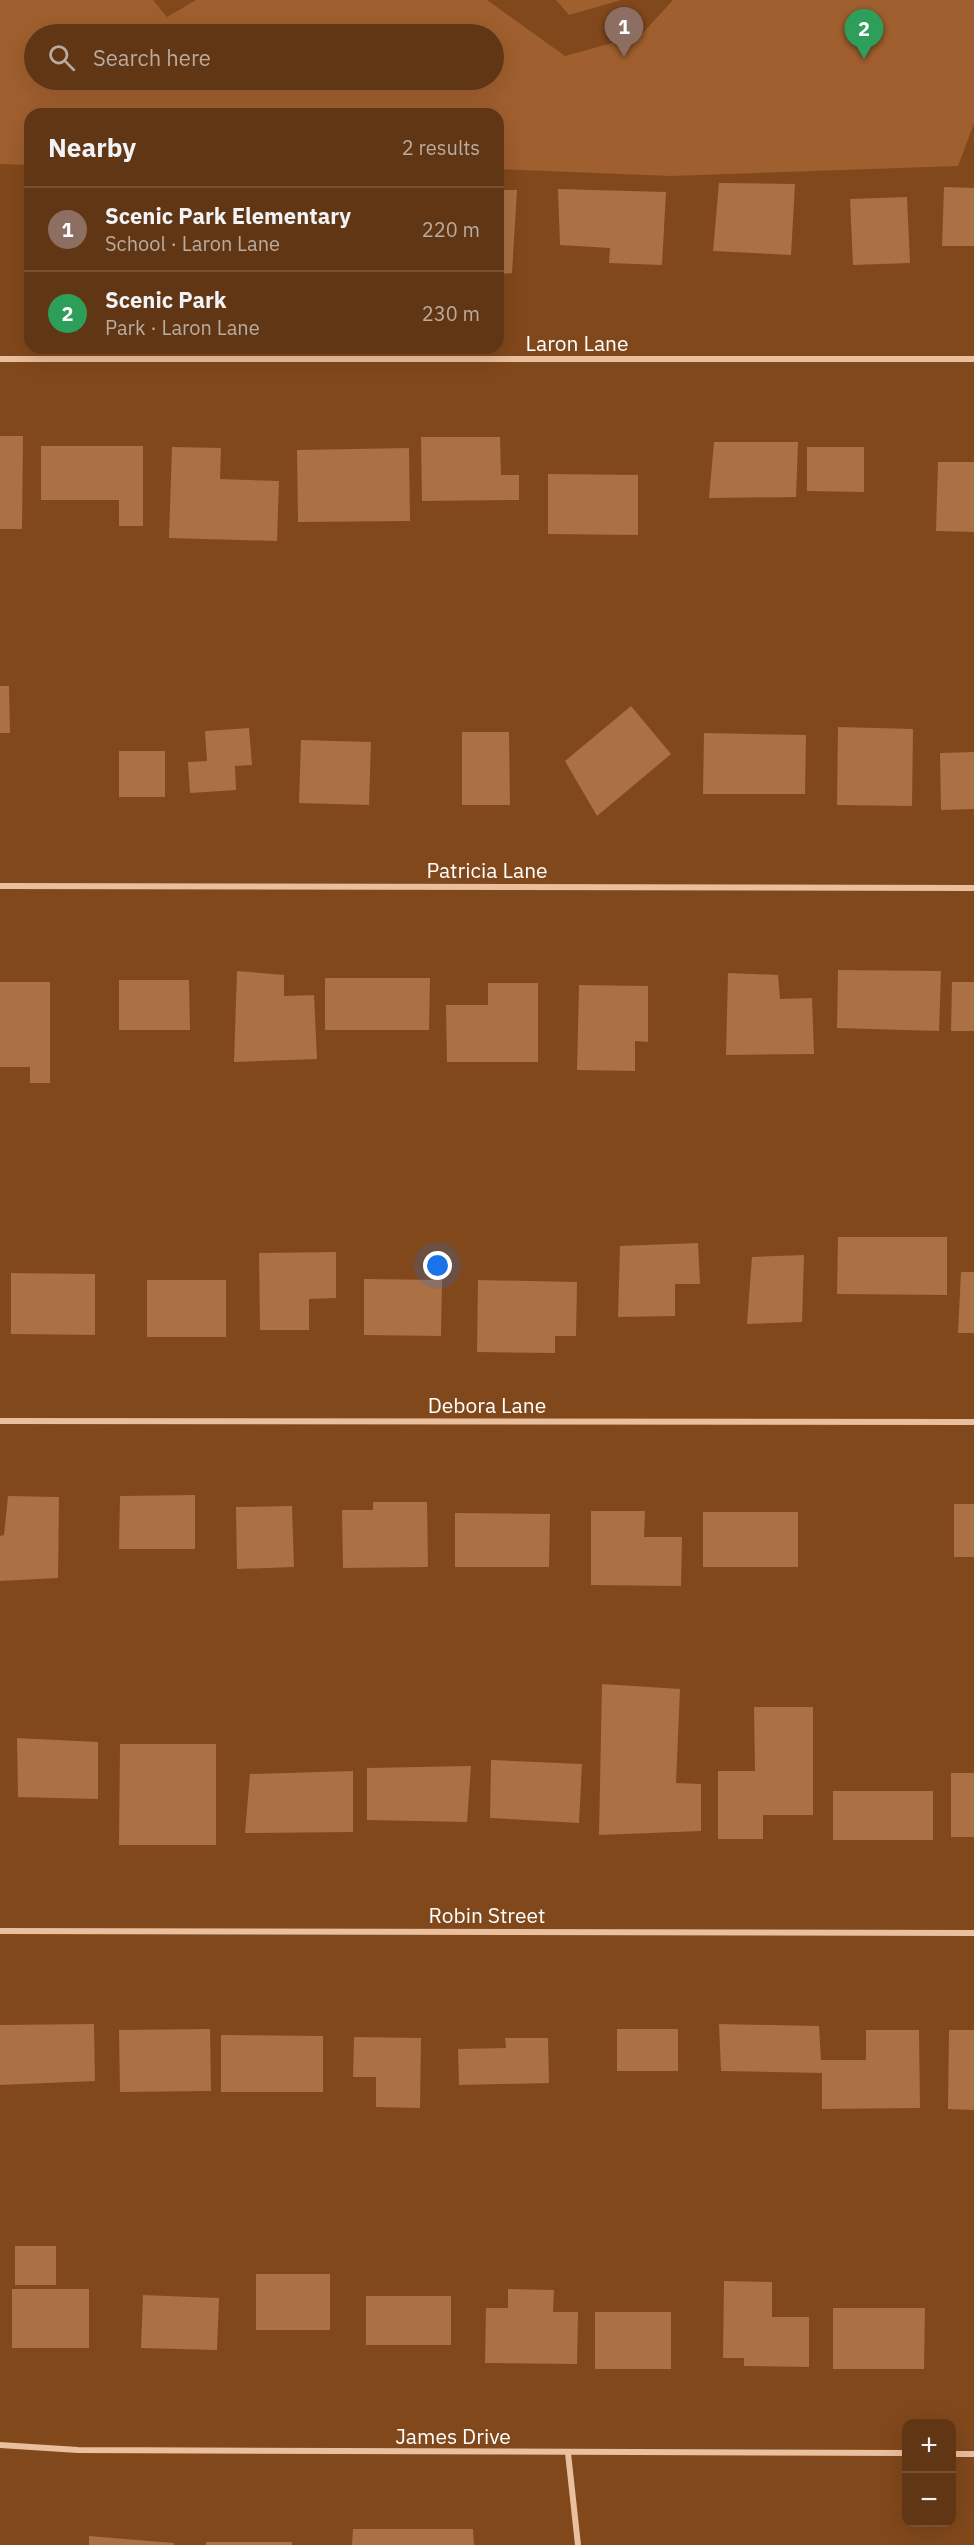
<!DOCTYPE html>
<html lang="en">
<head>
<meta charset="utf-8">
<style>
  :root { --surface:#613614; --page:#6a4122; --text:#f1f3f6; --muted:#baaba0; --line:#755034; --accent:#e69b98 }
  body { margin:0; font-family:"IBM Plex Sans",sans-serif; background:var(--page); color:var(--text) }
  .controls { position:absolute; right:18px; bottom:18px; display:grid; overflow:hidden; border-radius:12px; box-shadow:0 6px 24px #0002 }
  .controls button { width:54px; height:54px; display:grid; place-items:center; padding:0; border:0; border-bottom:2px solid var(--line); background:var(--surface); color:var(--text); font:30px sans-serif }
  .you { position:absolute; left:438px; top:1266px; width:21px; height:21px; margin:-15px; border:4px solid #fff; border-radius:50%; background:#1a73e8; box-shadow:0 0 0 9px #1a73e833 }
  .badge { display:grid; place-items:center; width:39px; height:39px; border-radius:50%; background:var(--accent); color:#fff; font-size:20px; font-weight:700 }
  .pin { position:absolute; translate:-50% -50px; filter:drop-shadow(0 2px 3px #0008) }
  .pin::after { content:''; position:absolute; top:32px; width:21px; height:18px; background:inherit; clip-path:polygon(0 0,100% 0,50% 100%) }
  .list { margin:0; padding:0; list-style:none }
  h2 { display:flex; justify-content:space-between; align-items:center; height:78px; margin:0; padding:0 24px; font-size:26px }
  h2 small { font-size:20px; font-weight:400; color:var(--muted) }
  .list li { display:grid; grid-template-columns:39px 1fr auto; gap:18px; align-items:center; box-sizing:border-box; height:84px; padding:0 24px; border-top:2px solid var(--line) }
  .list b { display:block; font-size:22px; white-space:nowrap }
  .list p { margin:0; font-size:20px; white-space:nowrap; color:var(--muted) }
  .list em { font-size:20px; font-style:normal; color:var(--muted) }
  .icon { flex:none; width:33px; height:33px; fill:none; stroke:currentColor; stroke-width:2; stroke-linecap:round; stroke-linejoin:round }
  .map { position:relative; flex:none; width:974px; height:2545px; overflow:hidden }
  .search { position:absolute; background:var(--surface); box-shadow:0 6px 24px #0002; left:24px; top:24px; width:480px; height:66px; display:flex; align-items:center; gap:15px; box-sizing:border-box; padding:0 21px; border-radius:33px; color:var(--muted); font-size:22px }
  .panel { position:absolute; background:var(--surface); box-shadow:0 6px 24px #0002; left:24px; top:108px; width:480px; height:246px; border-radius:18px }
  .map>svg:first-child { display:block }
</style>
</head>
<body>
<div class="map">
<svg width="974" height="2545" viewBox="0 0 974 2545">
  <rect width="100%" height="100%" fill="#81481b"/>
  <!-- green -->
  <path fill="#a05f2e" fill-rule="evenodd" d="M0,0h153l14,17 29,-17h291l78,56 76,-21 32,-35h301v123l-16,43 -287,10 -173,-7v-55h-468v51l-30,-1zM494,34v46h-460v-46z
    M556,0h65l-52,15z"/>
  <!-- building -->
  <path fill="#ab7043" d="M719,183l76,1 -4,71 -78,-4z
    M944,187l30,1v58h-32z
    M558,189l108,3 -4,73 -53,-2 1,-15 -50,-3z
    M498,190h19l-5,83 -14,1z
    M907,197l3,66 -57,2 -3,-66z
    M0,436h23l-1,93h-22z
    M421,437h79l1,38h18v25l-97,1z
    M714,442h84l-2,55 -87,1z
    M41,446h102v80h-24v-26h-78z
    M172,447l49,1 -1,31 59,2 -2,60 -108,-3z
    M807,447h57v45l-57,-1z
    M409,448l1,73 -112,1 -1,-72z
    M938,462h36v70l-38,-1z
    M548,474l90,1v60l-90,-1z
    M0,686h9l1,47h-10z
    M631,706l40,48 -74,62 -32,-55z
    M838,727l75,2 -1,77 -75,-1z
    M249,728l3,37 -17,1 1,24 -46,3 -2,-31 19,-1 -2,-30z
    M462,732h47l1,73h-48z
    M704,733l102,2 -1,59h-102z
    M301,740l70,2 -2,63 -70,-2z
    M119,751h46v46h-46z
    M974,752v57l-33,1 -1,-57z
    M838,970l103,1 -2,60 -102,-3z
    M237,971l47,4v21l30,-1 3,64 -83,3z
    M728,973l50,2 2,24 32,-1 2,56 -88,1z
    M325,978h105l-1,52h-104z
    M119,980h70l1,50h-71z
    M0,982h50v101h-20v-16h-30z
    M952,982h22v49h-23z
    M488,983h50v79h-91l-1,-57h42z
    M579,985l69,1v56l-13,-1v30l-58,-1z
    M838,1237h109v58l-110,-1z
    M698,1243l2,41h-25v32l-57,1 2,-71z
    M336,1252v46l-27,1v31h-49l-1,-77z
    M804,1255l-2,67 -55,2 5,-67z
    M961,1272h13v61h-16z
    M11,1273l84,1v61l-84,-1z
    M364,1279l78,1 -1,56 -77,-1z
    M147,1280h79v57h-79z
    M478,1280l99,2 -1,54h-21v17l-78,-1z
    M195,1495v54h-76l1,-53z
    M8,1496l51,1 -1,81 -58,3v-45l4,-1z
    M373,1502h54l1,65 -85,1 -1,-58h31z
    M954,1504h20v53h-20z
    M292,1506l2,61 -57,2 -1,-62z
    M591,1511h54l-1,26h38l-1,49 -90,-1z
    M703,1512h95v55h-95z
    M455,1513l95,1 -1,53h-94z
    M602,1684l78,5 -4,94 25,1v47l-102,4z
    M754,1707h59v108h-50v24h-45v-68h37z
    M17,1738l81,4v57l-80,-2z
    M120,1744h96v101h-97z
    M491,1760l91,4 -3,59 -89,-5z
    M471,1766l-4,56 -100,-2v-52z
    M353,1771v61l-108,1 5,-59z
    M951,1773h23v64h-23z
    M833,1791h100v49h-100z
    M94,2024l1,57 -95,4v-60z
    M719,2024l100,2 2,34h45v-30h53l1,78 -98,1v-36l-101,-2z
    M210,2029l1,62 -91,1 -1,-62z
    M617,2029h61v42h-61z
    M949,2030h25v80l-26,-1z
    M221,2035l102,1v56h-102z
    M354,2037l67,1 -1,70 -44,-1v-30h-23z
    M505,2038h43l1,45 -90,2 -1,-36 48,-1z
    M15,2246h41v39h-41z
    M256,2274h74v56h-74z
    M724,2281l48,1v35h37v50l-65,-1v-8h-21z
    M12,2289h77v59h-77z
    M508,2289l46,1 -1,22h25l-1,52 -92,-1 1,-55h22z
    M143,2295l76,3 -2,52 -76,-2z
    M366,2296h85v49h-85z
    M833,2308h92l-1,61h-91z
    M595,2312h76v57h-76z
    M353,2529h120l1,16h-122z
    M89,2536l85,7v2h-85z
    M206,2542h86v3h-86z"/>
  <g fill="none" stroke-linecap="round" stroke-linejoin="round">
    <!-- street -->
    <path stroke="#eabf9e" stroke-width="6" d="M0,359h974
      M0,886l974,2
      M0,1421l974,1
      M0,1931l974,2
      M0,2445l78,5 828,3
      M568,2453l10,92
      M952,2454h22"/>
  </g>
  <g text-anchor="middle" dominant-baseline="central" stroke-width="5" stroke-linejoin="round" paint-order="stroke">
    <!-- street labels -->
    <g font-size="21" fill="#fff" stroke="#81481b">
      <text x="577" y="343">Laron Lane</text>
      <text x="487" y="870">Patricia Lane</text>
      <text x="487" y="1405">Debora Lane</text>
      <text x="487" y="1915">Robin Street</text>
      <text x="453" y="2436">James Drive</text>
    </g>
  </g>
</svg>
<div class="controls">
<button>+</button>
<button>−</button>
</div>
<div class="you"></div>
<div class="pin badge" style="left:624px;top:57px;background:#8d6e63">1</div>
<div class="pin badge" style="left:864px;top:59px;background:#2e9e5b">2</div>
<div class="search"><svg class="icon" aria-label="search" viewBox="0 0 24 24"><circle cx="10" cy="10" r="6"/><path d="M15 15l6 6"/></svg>Search here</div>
<section class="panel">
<h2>Nearby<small>2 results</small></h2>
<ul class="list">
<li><span class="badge" style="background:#8d6e63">1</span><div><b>Scenic Park Elementary</b><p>School · Laron Lane</p></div><em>220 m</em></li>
<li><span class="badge" style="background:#2e9e5b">2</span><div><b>Scenic Park</b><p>Park · Laron Lane</p></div><em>230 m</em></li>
</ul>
</section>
</div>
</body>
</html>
